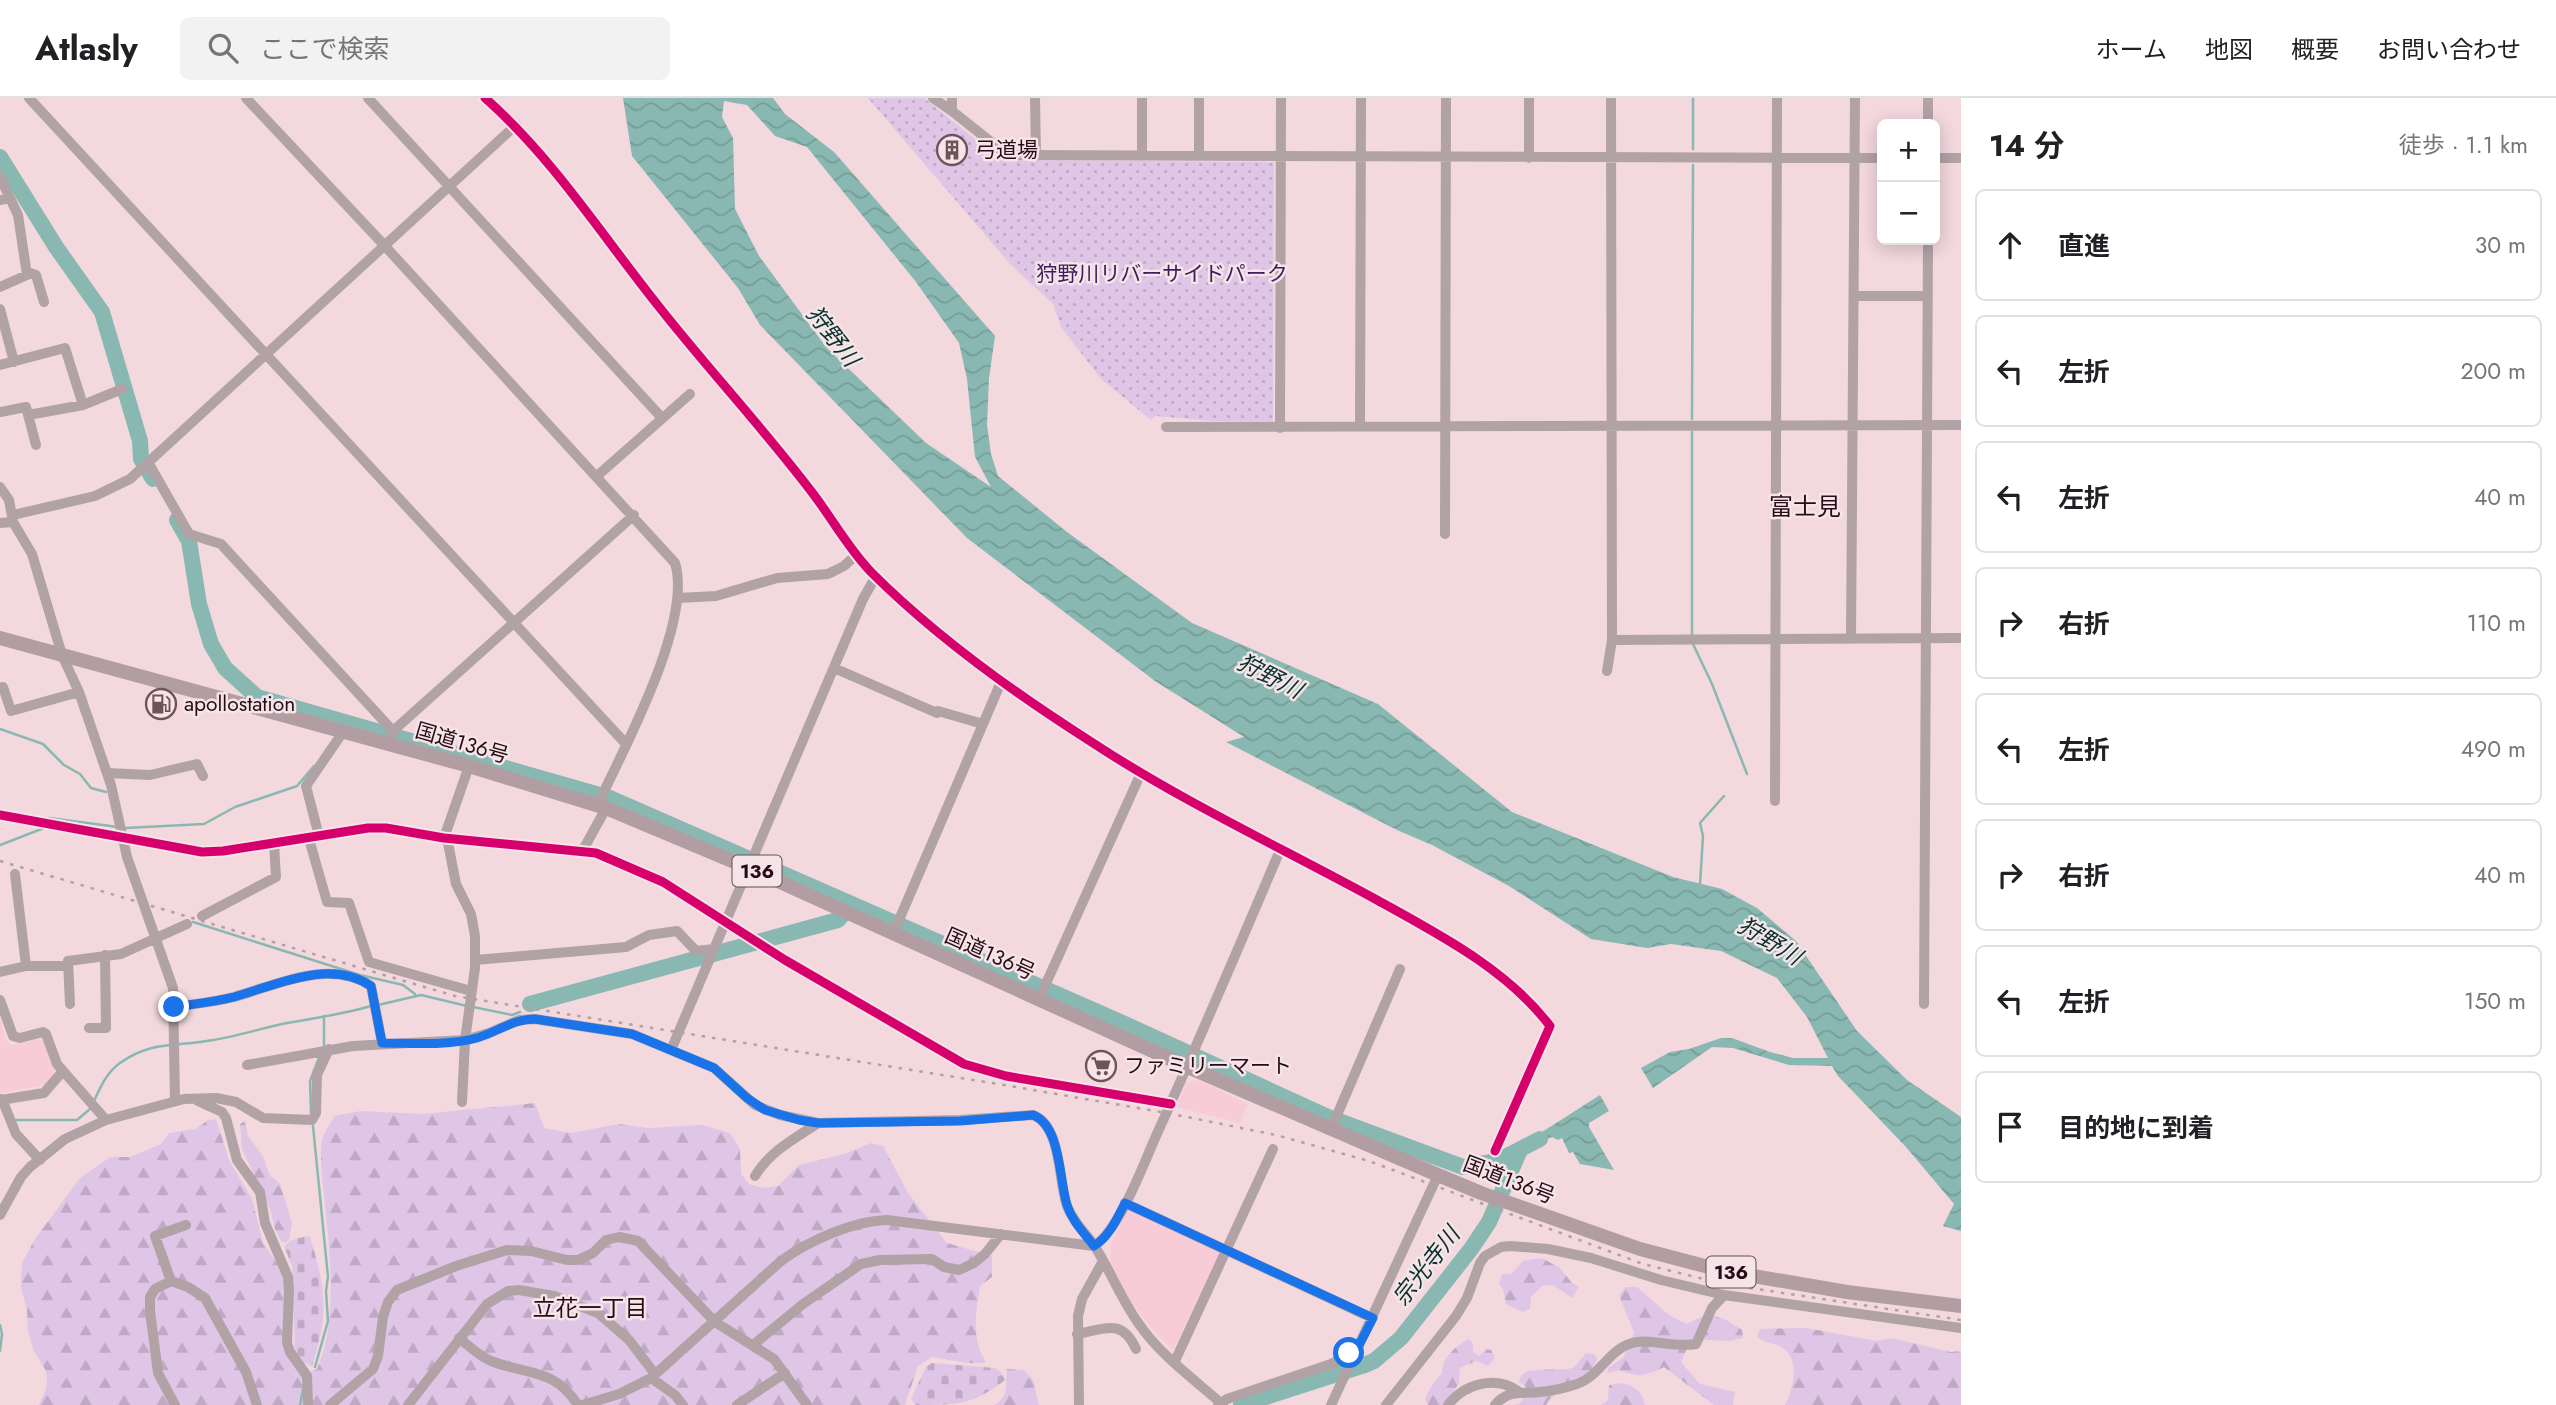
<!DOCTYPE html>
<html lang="ja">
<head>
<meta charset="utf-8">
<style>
  :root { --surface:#fff; --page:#f2f2f2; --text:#202124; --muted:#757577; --line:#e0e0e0 }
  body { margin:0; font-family:Jost,"Noto Sans JP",sans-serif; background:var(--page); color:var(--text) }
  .controls { position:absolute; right:21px; top:21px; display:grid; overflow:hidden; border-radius:10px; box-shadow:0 4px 18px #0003 }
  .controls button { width:63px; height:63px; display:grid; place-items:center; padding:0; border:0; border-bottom:2px solid var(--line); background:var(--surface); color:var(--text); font:35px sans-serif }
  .stop { position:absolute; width:21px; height:21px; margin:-16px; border:5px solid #1a73e8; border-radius:50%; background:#fff }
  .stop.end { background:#1a73e8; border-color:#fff; box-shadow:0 2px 7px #0008 }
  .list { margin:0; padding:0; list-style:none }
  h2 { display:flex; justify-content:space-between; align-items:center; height:91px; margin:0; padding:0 28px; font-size:30px }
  h2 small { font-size:23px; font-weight:400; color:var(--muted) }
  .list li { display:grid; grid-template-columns:46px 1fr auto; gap:21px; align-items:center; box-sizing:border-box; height:112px; margin:0 14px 14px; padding:0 14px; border:2px solid var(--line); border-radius:10px }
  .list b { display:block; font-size:26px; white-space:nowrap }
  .list em { font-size:23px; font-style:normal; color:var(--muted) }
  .icon { flex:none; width:38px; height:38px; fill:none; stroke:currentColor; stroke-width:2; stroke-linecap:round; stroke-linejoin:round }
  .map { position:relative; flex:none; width:1961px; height:1307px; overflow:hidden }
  header { display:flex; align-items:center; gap:42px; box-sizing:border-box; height:98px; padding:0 35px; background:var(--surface); border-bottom:2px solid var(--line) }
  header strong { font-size:33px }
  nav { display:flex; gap:38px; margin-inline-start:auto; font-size:24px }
  .search { width:490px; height:63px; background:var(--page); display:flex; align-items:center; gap:18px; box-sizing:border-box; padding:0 24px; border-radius:10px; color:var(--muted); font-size:26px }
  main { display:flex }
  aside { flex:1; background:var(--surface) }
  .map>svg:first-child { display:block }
</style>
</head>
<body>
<header>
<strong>Atlasly</strong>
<div class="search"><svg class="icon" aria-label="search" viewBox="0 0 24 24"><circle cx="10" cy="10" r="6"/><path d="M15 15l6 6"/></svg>ここで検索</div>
<nav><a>ホーム</a><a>地図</a><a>概要</a><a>お問い合わせ</a></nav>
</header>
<main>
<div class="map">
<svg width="1961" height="1307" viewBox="0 0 1961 1307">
  <defs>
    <pattern id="forest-firs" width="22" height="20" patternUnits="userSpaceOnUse" patternTransform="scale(1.75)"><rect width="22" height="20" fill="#dfc6e7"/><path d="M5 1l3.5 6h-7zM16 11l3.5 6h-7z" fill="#bfa9c5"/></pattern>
    <pattern id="cemetery-stones" width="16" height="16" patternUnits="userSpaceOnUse" patternTransform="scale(1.75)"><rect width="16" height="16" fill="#dfc6e7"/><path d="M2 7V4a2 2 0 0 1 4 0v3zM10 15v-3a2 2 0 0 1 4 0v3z" fill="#bfa9c5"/></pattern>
    <pattern id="park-dots" width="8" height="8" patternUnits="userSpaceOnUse" patternTransform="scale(1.75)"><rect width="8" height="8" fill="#dfc6e7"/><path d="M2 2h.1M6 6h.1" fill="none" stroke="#bfa9c5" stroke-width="1.8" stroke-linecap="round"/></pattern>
    <pattern id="water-waves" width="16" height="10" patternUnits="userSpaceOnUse" patternTransform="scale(1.75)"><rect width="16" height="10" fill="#89b8b2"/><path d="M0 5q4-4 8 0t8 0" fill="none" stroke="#769d98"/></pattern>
  </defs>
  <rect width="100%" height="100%" fill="#f3d8de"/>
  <!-- built -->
  <path fill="#f7ccd6" d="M0,918l6,24 5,5 28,-6 9,4 7,28 -7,14 -48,8z
    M1199,982l49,24 -8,19 -64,-16 10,-24z
    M1128,1111l93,42 -48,99 -15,-14 -27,-34 -21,-36 1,-23z"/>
  <!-- forest -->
  <path fill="url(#forest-firs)" d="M535,1005l9,25 27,5 48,-9 29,4 54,-3 28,8 10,16 1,25 8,10 14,4 15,-2 21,-21 45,-11 27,-11 12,3 25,47 39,50 45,13v21l-12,9c-4,25 -9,53 5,74v3h-18l-35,-6 -14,9 -13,39h-866l7,-16 1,-12 -1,-6 -12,-20 -6,-19 -1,-22 -6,-22 1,-25 13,-24 45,-61 30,-21h20l31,-13 8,-11 27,-4 12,-9 8,-1 13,41 23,39 11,44 20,29 4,18 -2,38 8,18v15l16,11 8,-3c21,-47 13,-115 8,-165 -2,-19 -6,-44 -3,-64 2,-8 9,-17 12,-24l27,-5 61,3z
    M245,1023l3,15 15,20 6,18 11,10 12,39 -3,17 -3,3 -5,-2 -6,-12 -5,-20 -28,-60 -2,-25z
    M1542,1160l18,10 12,15 7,4 -7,11 -19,-13 -11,1 -11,11 -1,11 -7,4 -17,-8 -3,-15 -4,-6 3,-9h9l12,-13z
    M1626,1189h11l32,28 18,9c24,-14 34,-8 55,6l1,8 -14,3 -38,-2 -10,23 19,22 35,8 -2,13h-19l-50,-38c-8,4 -19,9 -28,8 -14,-2 -13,-7 -29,-2l2,-6 14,-9 11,-25 -15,-38z
    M1806,1230l71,13 14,-3 60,14 10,-1v54h-176c8,-17 16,-43 -2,-57 -5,-4 -17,-5 -25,-10v-5l3,-4z
    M1469,1241l4,5v8l6,4 7,-7 5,1 4,8 -7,8 -12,-5 -16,7 -1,15 -14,22h-17l-3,-6 7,-14 10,-12c0,-16 14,-27 27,-34z
    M1586,1255l8,1 3,5c-8,19 -9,14 -25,22 -8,4 -16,13 -23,19l-3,5h-31c9,-2 9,-9 11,-18l-7,-5 2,-6 6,-5 10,-1 32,-1 5,-2z
    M1007,1271l17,1 9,10 6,25h-45c16,-8 11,-22 13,-36z
    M1619,1285c14,2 23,7 26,22h-44l7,-5 1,-15z"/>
  <!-- cemetery -->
  <path fill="url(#cemetery-stones)" d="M307,1138l3,1c16,52 19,76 2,129l-11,-4 -6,-10 -3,-86 -8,-20 8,-6z
    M932,1265l63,5 7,5 3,7c-33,25 -46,25 -89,25l-5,-6 15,-32z"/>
  <!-- park -->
  <path fill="url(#park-dots)" d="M868,0h56l77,62 273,2 -1,259h-60l-58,-5 -4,4 -50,-41 -40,-52 -8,-23 -42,-39z"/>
  <!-- water -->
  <path fill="url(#water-waves)" fill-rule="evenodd" d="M623,0h150l12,16 49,38 161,184 -6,42 -2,47 4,29 7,22 69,56 125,91 186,81 134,108 161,65 49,12 35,19 39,33 61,90 50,49 54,37v114l-18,-5 11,-22 -48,-57 -68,-71 -6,-10 -43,-1 -56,-17 -21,-1 -59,41 -12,-20 29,-16 19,-3 32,-11h11l38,14 23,6h35l-21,-41 -30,-39 -56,-27 -50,-7 -24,4 -56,-9 -82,-53 -77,-41 -35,-15 -171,-88 18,-5 -89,-56 -188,-143 -207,-213 -22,-37 -106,-132zM724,3l23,4 28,31 32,11 109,135 43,61 8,36 8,78 16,30 -65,-44 -100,-96 -67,-91 -24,-47 -2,-71 -11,-21z
    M1600,997l9,16 -20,12v4l25,43 -34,-6 -7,-12 -4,1 -7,-15 -4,2 -6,-3 -30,14 -2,-5z"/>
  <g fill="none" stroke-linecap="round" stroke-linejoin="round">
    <!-- stream -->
    <path stroke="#89b8b2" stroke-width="2.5" d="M1693,51v-51
      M1692,321l1,-254
      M1692,536v-202
      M1693,546l19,40 35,90
      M0,631l43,15 21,21 16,9 11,14 15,4
      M49,720l69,9
      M125,730l79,-4 31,-17 62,-21 17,-20
      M0,747l44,-17
      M1700,787l3,-49 -3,-13 24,-27
      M193,824l167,53 43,10 12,9
      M378,907l43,-10 46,11
      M473,909l39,8 8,-3
      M324,949v-31
      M93,1005c7,-15 13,-30 27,-40 33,-23 57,-16 93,-23 25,-4 49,-12 74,-17 28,-5 57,-9 84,-17
      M311,1015l-1,-32 10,-26
      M14,1022h63l13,-11
      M313,1028l15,151 -2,14 2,30 -13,46
      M0,1227l2,9 -2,17
      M300,1307l4,-21"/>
    <!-- river -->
    <path stroke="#89b8b2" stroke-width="16" d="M0,59l56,90 46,65 38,129 1,18 12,20
      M177,422l12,21 10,63 12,40 14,24 32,29 353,101 506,222 212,97 135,50 34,-6 43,-22
      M530,906l308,-84 14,-16
      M1241,1307l121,-39 12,-5 27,-23 70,-89 18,-27 31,-72"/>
    <!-- minor -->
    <path stroke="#b1a2a6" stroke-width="10" d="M29,0l597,646
      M246,0l138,147 291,318c18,59 -51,185 -77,241
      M368,0l294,320
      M485,0c68,60 118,139 175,210 49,62 103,120 151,183 21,27 36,56 60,81 66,66 143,121 222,171 90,59 189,105 284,157 61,34 130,69 173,126l-55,125
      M933,0l19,13
      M952,0v13l49,39 13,5 868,3
      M1035,0l1,58
      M1928,0v26
      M1142,56v-56
      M1199,57v-57
      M1529,60v-60
      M1935,60h26
      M0,79l18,38 9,60 3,-2 6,2 8,27
      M0,102l10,-2
      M0,189l27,-12
      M1854,198h74
      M0,211l14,53
      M0,267l65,-17 18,57
      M0,314l26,-5 10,38
      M28,317l55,-10 39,-16
      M1360,328l1,-328
      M1166,329l795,-2
      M1280,330l1,-330
      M148,364l41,72 32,10 172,187
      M597,378l93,-82
      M0,389l9,13 4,22 19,32 30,101 17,37 32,93 16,72 46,131 2,113
      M13,417l82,-19 35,-17 386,-354
      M0,425l13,-1
      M1445,436l1,-436
      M678,500l38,-2 61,-18 51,-4 16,-8 12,-11
      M1851,540l4,-540
      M1612,542l349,-2
      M834,570l103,45 1,-2 45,13
      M1607,573l5,-31 -1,-542
      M0,590l3,-1 8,24 68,-19
      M391,638l2,-5 241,-216
      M107,675l43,2 47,-11 6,12
      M1775,703l2,-703
      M0,717l202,37 21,-1 145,-23h18l58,10 152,15 67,29 122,78 179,104 42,12 165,28
      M319,738l-13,-50 37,-54
      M444,740l25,-72
      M447,740l9,46 15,30 4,22v32l-10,72 -3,62
      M309,741l18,63 22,1 20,59 102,29
      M583,752l23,-42
      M15,776l11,92
      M202,818l74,-39 -2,-33
      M893,836l108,-252
      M475,862l151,-13 23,-12 28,-4 19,20 18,-2
      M0,874l26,-6h41
      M1039,901l102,-226
      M0,902l13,36 7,2 23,-6 3,2 11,30 49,56
      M70,906l-2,-43 53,-7 66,-30
      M1924,906l4,-764
      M174,909c20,-3 40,-5 60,-10 43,-12 95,-39 137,-11l11,57
      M89,930h17l-1,-73
      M671,952l192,-451 13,-23
      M247,967l106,-19 112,-6 24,-7 30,-13 16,-1 97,15 82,34 41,37 25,10 38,8 142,-3 73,-5c29,11 25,66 34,91 6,16 18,26 27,39 16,25 27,54 45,79 21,31 56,56 84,81
      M2,1001l14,35 24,26
      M0,1002l44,-7 19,-22
      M198,1003l24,11 4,6 11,42 23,32 5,31 23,54 1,14 -2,52 3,9 17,24 1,29
      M1331,1031l69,-160
      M755,1078c15,-25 39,-37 63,-53
      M1125,1105l247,115
      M0,1117l21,-38 9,-10 35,-28 41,-19 78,-21 32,-1 20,4 27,16 49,2 4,-7 1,-38 12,-26
      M186,1127l-31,11 16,45 17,6 17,11 41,74 11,33
      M171,1183l-16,8 -5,8v14l8,62 17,32
      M1077,1236c28,-5 45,-16 59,15
      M459,1240c10,8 20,18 32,23 37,14 63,7 87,44
      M753,1247l50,-41 58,-40 19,-4 52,-1 12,8 15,3 15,-7 11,-9 16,-20
      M1175,1263l98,-212
      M651,1280l24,17 8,10
      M330,1307l43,-36 5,-13 5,-39 5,-15 9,-12 59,-24 51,-16 24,1 36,9h11l15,-7 13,-13 13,-3 19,4 77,81 59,37 33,46
      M408,1307l79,-101 21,-13 11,-1 35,6 44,17 31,27 26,34
      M583,1307l36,-11 32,-16 130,-117c27,-20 72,-40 106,-41l207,26c26,-17 49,-81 62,-110 43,-95 84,-192 125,-288
      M737,1307l48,-32
      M1079,1307l-1,-89 4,-17 20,-36
      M1218,1307l9,-6 104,-35 25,-13
      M1331,1307l107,-230
      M1386,1307l70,-89 11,-18 13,-35 5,-7 16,-9 9,-1 38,3 43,9 70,22 63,15 237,33
      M1448,1307c16,-21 47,-30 70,-14
      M1495,1307c13,-16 27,-11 45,-13 12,-1 25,-4 37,-8 23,-8 31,-34 55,-41 15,-5 44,5 64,1l16,-36 12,-13"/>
    <!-- highway -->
    <path stroke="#b29da2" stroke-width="14" d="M0,540l469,128 137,42 143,60 439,199 250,108 43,18 159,56 84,22 123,21 114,14"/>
    <!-- rail -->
    <path stroke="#b2a1a4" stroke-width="2.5" stroke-dasharray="3.5 7" stroke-linecap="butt" d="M0,763l455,135 549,89 163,28 109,22 93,26 274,103 81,20 237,36"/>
    <!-- cycleway casing -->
    <g stroke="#f5e4e8" stroke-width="13">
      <path id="cycleway" d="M485,0c68,60 118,139 175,210 49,62 103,120 151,183 21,27 36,56 60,81 66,66 143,121 222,171 90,59 189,105 284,157 61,34 130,69 173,126l-55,125
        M0,717l202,37 21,-1 145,-23h18l58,10 152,15 67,29 122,78 179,104 42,12 165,28"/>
    </g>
    <!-- cycleway -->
    <use href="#cycleway" stroke="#d6006c" stroke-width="9"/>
  </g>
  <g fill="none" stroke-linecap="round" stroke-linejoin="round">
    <!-- route -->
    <path stroke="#1a73e8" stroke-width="9" d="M174,909c20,-3 40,-5 60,-10 43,-12 95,-39 137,-11l11,57c30,0 65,3 95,-5 20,-6 36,-19 58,-19l97,15 82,34 33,30 18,12 34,10 19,3 142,-2 73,-6c28,11 26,64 34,90 5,16 17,28 27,41 16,-10 23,-28 31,-43l248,115 -17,33 -7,2"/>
  </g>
  <!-- icons -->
  <defs>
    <g id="building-ring" transform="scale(1.575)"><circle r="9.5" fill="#f5e4e8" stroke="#6f535b" stroke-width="1.5"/><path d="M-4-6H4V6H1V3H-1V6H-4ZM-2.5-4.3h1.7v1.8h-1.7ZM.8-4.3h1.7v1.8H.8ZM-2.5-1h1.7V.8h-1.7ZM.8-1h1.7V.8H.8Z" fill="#6f535b"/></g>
    <g id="fuel-ring" transform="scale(1.575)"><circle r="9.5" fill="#f5e4e8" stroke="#6f535b" stroke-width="1.5"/><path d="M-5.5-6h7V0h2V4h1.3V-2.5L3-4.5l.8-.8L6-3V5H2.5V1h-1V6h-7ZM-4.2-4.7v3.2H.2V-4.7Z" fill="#6f535b"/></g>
    <g id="supermarket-ring" transform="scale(1.575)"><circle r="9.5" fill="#f5e4e8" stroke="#6f535b" stroke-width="1.5"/><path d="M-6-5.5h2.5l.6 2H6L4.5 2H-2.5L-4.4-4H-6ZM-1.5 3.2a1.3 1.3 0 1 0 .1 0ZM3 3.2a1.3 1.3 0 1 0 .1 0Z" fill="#6f535b"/></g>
  </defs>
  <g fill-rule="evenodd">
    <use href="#building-ring" x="952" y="52"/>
    <use href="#fuel-ring" x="161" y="606"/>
    <use href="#supermarket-ring" x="1101" y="968"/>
  </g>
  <g text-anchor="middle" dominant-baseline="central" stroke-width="5" stroke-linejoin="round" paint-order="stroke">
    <!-- shield labels -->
    <g fill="#f5e4e8" stroke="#664d54" stroke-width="2">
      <rect x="732.5" y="757.5" width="49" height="31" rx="5"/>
      <rect x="1706.5" y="1158.5" width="49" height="31" rx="5"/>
    </g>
    <g font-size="19" font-weight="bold" fill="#280c15">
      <text x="757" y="773">136</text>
      <text x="1731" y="1174">136</text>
    </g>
    <!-- poi labels -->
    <g font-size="21" fill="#280c15" stroke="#f5e4e8" text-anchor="start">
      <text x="975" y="52">弓道場</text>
      <text x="184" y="606">apollostation</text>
      <text x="1124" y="968">ファミリーマート</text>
    </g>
    <!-- park labels -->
    <g font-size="21" fill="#3d1d5e" stroke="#f5e4e8">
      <text x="1162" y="176">狩野川リバーサイドパーク</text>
    </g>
    <!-- street labels -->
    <g font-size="21" fill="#280c15" stroke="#f5e4e8">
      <text transform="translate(462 645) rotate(16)">国道136号</text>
      <text transform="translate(990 856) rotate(24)">国道136号</text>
      <text transform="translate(1509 1082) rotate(21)">国道136号</text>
    </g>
    <!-- water labels -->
    <g font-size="23" font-style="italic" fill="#08312c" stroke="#f5e4e8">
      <text transform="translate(833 238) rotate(52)">狩野川</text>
      <text transform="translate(1270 578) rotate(27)">狩野川</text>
      <text transform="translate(1770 843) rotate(31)">狩野川</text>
      <text transform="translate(1426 1168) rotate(-52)">宗光寺川</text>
    </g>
    <!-- neighbourhood labels -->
    <g font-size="23" fill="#280c15" stroke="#f5e4e8">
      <text x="590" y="1210">立花一丁目</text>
    </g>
    <!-- quarter labels -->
    <g font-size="24" fill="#280c15" stroke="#f5e4e8">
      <text x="1805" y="408">富士見</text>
    </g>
  </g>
</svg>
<div class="controls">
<button>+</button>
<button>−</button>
</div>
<div class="stop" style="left:1349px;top:1255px"></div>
<div class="stop end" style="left:174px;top:909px"></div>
</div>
<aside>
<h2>14 分<small>徒歩 · 1.1 km</small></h2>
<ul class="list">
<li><svg class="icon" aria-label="ahead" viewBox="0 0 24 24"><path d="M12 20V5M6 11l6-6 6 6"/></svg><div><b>直進</b></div><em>30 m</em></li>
<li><svg class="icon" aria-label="left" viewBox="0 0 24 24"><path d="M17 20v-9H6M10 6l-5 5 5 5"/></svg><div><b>左折</b></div><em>200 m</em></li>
<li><svg class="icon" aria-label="left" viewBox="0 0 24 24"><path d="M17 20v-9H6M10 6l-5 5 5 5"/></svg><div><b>左折</b></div><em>40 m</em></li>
<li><svg class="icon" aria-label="right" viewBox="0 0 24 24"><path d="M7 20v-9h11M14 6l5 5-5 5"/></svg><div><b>右折</b></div><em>110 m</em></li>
<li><svg class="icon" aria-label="left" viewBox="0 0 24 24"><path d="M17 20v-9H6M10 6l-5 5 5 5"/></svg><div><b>左折</b></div><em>490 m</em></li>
<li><svg class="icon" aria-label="right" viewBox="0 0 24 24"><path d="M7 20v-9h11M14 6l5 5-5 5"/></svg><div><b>右折</b></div><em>40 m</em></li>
<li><svg class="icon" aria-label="left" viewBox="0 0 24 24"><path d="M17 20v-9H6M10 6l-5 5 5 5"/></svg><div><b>左折</b></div><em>150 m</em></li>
<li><svg class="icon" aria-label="arrive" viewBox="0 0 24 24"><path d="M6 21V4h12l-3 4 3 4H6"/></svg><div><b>目的地に到着</b></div></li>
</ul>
</aside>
</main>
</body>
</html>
